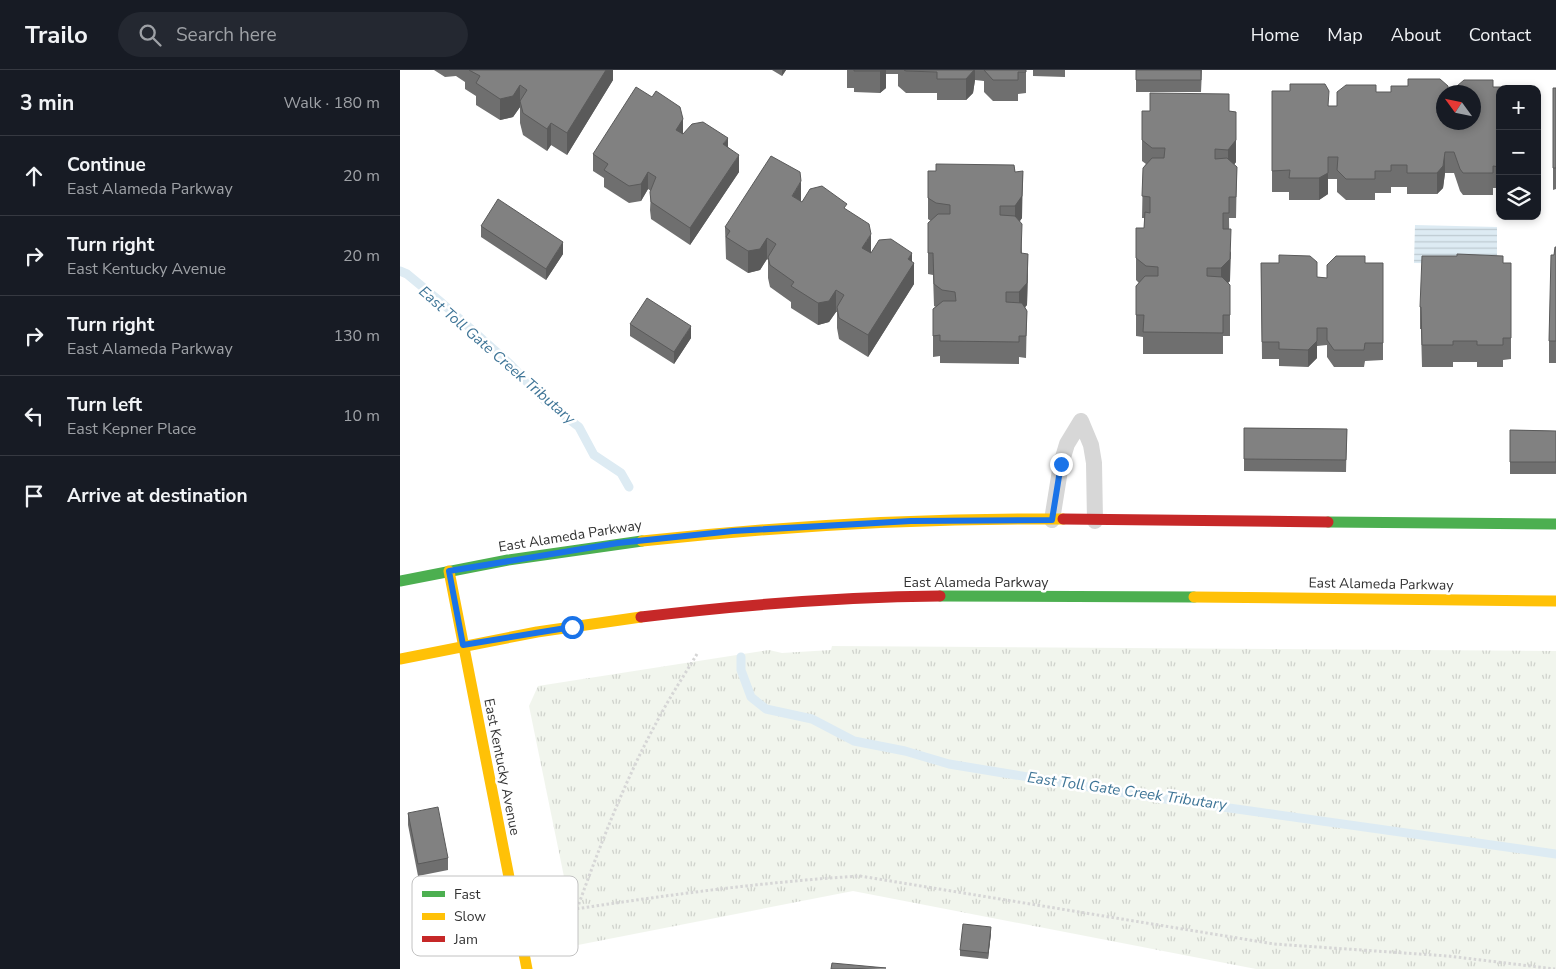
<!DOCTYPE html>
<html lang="en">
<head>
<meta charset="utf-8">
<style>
  :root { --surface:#171b24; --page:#242831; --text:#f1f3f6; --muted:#9ea1a6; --line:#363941 }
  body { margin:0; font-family:"Nunito Sans",sans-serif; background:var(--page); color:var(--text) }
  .controls { position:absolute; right:15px; top:15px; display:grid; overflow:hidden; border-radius:10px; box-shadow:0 2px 8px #0003 }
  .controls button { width:45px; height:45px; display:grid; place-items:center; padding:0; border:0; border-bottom:1px solid var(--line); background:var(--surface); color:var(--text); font:25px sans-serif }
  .compass { position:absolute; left:1036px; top:15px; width:45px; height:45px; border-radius:50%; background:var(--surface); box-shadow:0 2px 8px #0003; rotate:303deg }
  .stop { position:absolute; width:15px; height:15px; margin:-11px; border:4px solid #1a73e8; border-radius:50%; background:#fff }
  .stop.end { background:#1a73e8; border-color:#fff; box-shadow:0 1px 5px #0008 }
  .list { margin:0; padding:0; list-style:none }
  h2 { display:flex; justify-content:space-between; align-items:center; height:65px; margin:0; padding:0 20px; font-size:21px }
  h2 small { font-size:16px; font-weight:400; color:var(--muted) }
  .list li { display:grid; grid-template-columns:32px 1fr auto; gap:15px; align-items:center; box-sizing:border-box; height:80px; padding:0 20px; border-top:1px solid var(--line) }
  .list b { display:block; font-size:19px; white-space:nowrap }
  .list p { margin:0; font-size:16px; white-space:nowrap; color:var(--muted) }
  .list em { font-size:16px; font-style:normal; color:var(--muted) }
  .icon { flex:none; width:28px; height:28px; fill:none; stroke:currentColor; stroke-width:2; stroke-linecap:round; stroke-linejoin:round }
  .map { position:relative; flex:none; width:1156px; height:899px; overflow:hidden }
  header { display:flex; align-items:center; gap:30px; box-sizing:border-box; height:70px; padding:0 25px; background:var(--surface); border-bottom:1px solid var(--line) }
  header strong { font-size:24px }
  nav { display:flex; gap:28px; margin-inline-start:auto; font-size:18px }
  .search { width:350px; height:45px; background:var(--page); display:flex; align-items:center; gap:12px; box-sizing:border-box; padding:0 18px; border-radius:28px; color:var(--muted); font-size:19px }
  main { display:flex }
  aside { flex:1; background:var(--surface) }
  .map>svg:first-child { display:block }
</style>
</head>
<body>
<header>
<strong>Trailo</strong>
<div class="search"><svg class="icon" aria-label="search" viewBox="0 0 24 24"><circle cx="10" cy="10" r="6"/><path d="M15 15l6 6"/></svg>Search here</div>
<nav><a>Home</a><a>Map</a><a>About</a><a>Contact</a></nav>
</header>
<main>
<aside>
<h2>3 min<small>Walk · 180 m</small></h2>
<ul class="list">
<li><svg class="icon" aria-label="ahead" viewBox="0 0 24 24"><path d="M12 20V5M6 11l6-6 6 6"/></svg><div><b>Continue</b><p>East Alameda Parkway</p></div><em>20 m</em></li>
<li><svg class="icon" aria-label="right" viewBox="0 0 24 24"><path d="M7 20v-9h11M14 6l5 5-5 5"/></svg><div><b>Turn right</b><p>East Kentucky Avenue</p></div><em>20 m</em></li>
<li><svg class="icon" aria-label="right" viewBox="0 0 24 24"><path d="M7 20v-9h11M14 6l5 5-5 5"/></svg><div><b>Turn right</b><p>East Alameda Parkway</p></div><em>130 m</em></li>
<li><svg class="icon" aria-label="left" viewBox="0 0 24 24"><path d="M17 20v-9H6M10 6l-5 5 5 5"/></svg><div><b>Turn left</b><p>East Kepner Place</p></div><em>10 m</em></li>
<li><svg class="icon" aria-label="arrive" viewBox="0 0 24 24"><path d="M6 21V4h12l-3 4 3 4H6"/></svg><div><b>Arrive at destination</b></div></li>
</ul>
</aside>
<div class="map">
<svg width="1156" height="899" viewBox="0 0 1156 899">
  <defs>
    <pattern id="grass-tufts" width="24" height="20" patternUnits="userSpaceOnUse" patternTransform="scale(1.25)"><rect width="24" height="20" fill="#f1f5ed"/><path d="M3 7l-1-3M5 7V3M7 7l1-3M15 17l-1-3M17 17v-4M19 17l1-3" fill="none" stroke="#cfd2cc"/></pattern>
    <pattern id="water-rules" width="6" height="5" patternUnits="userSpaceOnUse" patternTransform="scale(1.25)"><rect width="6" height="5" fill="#ddebf3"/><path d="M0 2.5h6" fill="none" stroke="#becad1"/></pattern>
  </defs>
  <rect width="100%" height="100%" fill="#fff"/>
  <!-- grass -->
  <path fill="url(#grass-tufts)" d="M432,576l724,5v318h-300l-403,-78 -275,54 -49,-239 9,-20 231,-36 13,3 49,-3z"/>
  <!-- water -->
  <path fill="url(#water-rules)" d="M1015,155l82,2v37l-83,-1z"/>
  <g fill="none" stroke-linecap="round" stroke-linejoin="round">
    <!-- stream -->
    <path stroke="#ddebf3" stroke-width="9" d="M0,201l7,3 35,29 68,61 35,37 34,26 15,28 27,18 8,14
      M341,587v13l10,27 15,12 46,10 42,22 51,10 44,13 188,31 419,59"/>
    <!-- path -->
    <path stroke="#d6d6d6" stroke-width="3" stroke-dasharray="2.5 2.5" stroke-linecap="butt" d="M177,839c24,-66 49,-132 83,-193 11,-21 25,-42 37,-62
      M162,841c99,-15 198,-29 298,-35l414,68 174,12 107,13"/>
    <!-- lane -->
    <path stroke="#d7d7d7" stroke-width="16" d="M681,351l10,24 3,18 1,58
      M652,450l9,-56 6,-20 14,-23"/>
    <!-- fast -->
    <path stroke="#4caf50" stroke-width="11" d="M928,452l228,2
      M0,511l108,-21 134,-19
      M540,526l254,1"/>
    <!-- slow -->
    <path stroke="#ffc107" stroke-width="11" d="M242,471c140,-15 280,-23 421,-22
      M49,501l78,398
      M794,527l362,4
      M0,589l137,-27 104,-15"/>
    <!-- jam -->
    <path stroke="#c62828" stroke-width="11" d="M663,449l265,3
      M241,547c99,-12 198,-20 299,-21"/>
  </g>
  <!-- wall -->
  <path fill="#6f6f6f" d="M34,0h179v10l-46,75 -16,-10 -4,6 -24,-16 -3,-12v-16l-7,10 -13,3 -24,-15v-9l-11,-7v-7l-9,-6 -11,1z
    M372,0h14l-4,6z
    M447,0h179v23l-8,1v7h-25l-9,-9v-11l-9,-1 -2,13 -7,7h-29v-7h-31l-8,-7v-12h-12v14l-6,5 -26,-1v-4h-7z
    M633,0h32v7l-32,-1z
    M736,0h66l-1,22h-65z
    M1093,17l7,2v99h-7v7h-30l-3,-4 -6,-18h-9l-2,15 -6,6h-30v-7h-16v6h-16v7h-29l-9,-8v-13h-9v15l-9,6h-30v-8h-17v-101h18l39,15h8l39,-14 68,30z
    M1156,18v101l-3,1v-22z
    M829,41l7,1v50l-2,3 3,2 -1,51h-7l1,63 -2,2 2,2v51h-7v18h-80v-17l-7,-1v-50l3,-3 -3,-3v-52h8v-10h-2l1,-50 3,-4 -4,-3v-21z
    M283,49v15l45,13 11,25 -49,73 -39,-26 -1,-9 1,-19 -3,-2 -7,12 -12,2 -25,-16v-9l-11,-7v-17z
    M614,95l8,53 -2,3 2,32 6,22 -1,30 -2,2 2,4 -1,47 -7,-1v7l-79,-1v-7l-7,1v-48l3,-2 -2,-1 -1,-31 -5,-1v-51l3,-2 -3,-2v-48h8z
    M401,132l46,8 24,43 41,9 2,22 -46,73 -29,-18 -2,-11v-16h-1l-7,10 -11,3 -27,-17v-6l-21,-15 -2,-9v-18l-1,-1 -7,11 -12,3 -22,-14 -1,-32z
    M81,156l82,28 -17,26 -65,-43z
    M1156,177v116h-7v-22l5,-86z
    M861,193l56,14 10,1 38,-15h18v97l-18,1 -1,6h-30l-7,-10v-12l-10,1v12l-9,9 -29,-1v-7h-17z
    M1103,193h8v96l-8,1v7h-26v-5h-24v5h-31l-1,-38h-1v-22z
    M230,254l61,14 -17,26 -44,-28z
    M844,358l103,1 -1,43 -102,-1z
    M1110,360l46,1v43h-46z
    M8,743l40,45v12l-30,6 -10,-51z
    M591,863l-3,26 -28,-3v-6z"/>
  <!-- shaded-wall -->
  <path fill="#5a5a5a" d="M206,0h7v10l-46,75v-22z
    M382,0h4l-4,6z
    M482,0h4v18l-6,5v-22z
    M574,0h1v10l-2,13 -7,7v-21z
    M120,15v22l-7,10 -13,3v-21z
    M283,49v17l-7,-6z
    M151,53v22l-4,6v-22z
    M328,68v17l-5,-11z
    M836,70v22l-8,9v-21z
    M1045,82v21l-2,15 -6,6v-21z
    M339,85v17l-49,73v-17z
    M928,87v37l-9,6v-22z
    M623,101l-1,47 -7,9v-21z
    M248,102v17l-7,12v-17z
    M401,111v21l-9,-6z
    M471,164v21l-9,-7z
    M367,168v21l-7,11 -12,3v-22z
    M163,172v12l-17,26v-11z
    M831,181l-1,30 -9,8v-21z
    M512,183v12l2,-2v21l-46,73v-22l40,-76z
    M628,184l-1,51 -8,9v-22z
    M436,220v22l-7,10 -11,3v-22z
    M291,256v12l-17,26v-12z
    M917,271v17l-9,9v-17z
    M591,857v6l-3,26v-6z"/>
  <!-- building -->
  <path fill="#818181" stroke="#5a5a5a" d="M69,0h137l-39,63 -16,-10 -4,6 -24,-16 -3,-12 7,-11 -7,-5 -7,11 -13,3 -24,-16 4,-7z
    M454,0h28l-2,1h-26z
    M504,0h70l-8,9h-29v-7l-31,-1z
    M584,0h42v2h-8v8h-25z
    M736,0h65v10h-65z
    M1008,9h32l8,7v6h-4v30h30v-30h-18l1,-6 7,-6h29v7h19v2h-12v78l-7,-1v7h-30l-3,-4 -6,-17h-9l-2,14 -6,7h-30v-8h-16v6h-16v8h-29l-9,-9 1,-13h-10v16l-9,5h-30l1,-8 -18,1v-80h18v-7h35l4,7 -1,15h9v-14l9,-7h30v7h15v-6h17z
    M236,17l16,10 4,-6 24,16 3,12 -7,11 7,4 9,-10 11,-2 25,16 -5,6 16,11 -49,73 -39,-26 -1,-10 6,-15 -8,-5 -7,12 -12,2 -25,-16 4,-6 -15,-10z
    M1153,18h3v80h-3z
    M750,23l79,1v17l7,1v28l-8,10 -13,-1v10l12,-1 10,9 -1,30h-7v16h-6v16h8l-1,30 -9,9h-14v8l15,1 8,8v30h-7v18l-80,-1 1,-17h-8v-29l9,-10h13v-9l-12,-1 -10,-8v-30h8l1,-16 5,1v-16l-8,-1 1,-28 9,-10h12l1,-10h-13l-10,-8v-29h8z
    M371,86l29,16 1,9 -9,15 10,6 8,-13 12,-3 25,18 -3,4 25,16 2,10 -9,14 9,5 8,-13 12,-1 21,14 -4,6 6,4 -46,72 -29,-17 -2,-11 7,-12 -8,-5 -7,11 -11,2 -27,-17 3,-4 -24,-17 -2,-8 8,-13 -9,-6 -7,11 -12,2 -22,-14 4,-6 -5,-4z
    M536,94l78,1 1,7 8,-1 -1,25 -7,10h-15v9l15,1 7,8 -1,29 7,1 -1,29 -8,9h-13v10l16,1 5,8 -1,25h-7v6l-79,-1v-6l-7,1v-27l10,-8h13l-1,-9 -13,-2 -8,-6 -1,-31h-5v-30l10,-9h12v-9l-14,-2 -8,-5v-27h8z
    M98,129l65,43 -17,27 -65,-43z
    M1155,177h1v94h-7l2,-86h3z
    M1057,184l46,2v7h8v75h-8v7h-26v-4h-24v4h-31l-1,-38h-1l2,-51h35z
    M879,185l31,1 7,6v15l10,1v-13l9,-9h29v7h18v80h-18l-1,7h-30l-7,-10v-12h-10v13l-9,9 -29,-1v-7h-17l-1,-79h18z
    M247,228l44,28 -17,26 -44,-28z
    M844,358l103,1 -1,31 -102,-1z
    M1110,360l46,1v31h-46z
    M38,737l10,51 -30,6 -10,-51z
    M563,854l28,3 -3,26 -28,-3z
    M432,893l54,5 -55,1z"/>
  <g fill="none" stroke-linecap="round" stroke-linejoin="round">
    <!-- route -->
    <path stroke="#1a73e8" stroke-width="6" d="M172,557l-109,18 -14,-74 169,-28 115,-12 178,-10 141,-1 9,-56"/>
  </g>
  <g text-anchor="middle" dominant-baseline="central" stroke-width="5" stroke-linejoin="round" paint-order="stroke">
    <!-- street labels -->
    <g font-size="14" fill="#333" stroke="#fff">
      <text transform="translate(170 466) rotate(-9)">East Alameda Parkway</text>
      <text x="576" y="512">East Alameda Parkway</text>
      <text transform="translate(981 514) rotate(1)">East Alameda Parkway</text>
      <text transform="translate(102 697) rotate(79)">East Kentucky Avenue</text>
    </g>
    <!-- water labels -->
    <g font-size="15" font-style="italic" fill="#3f7597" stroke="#fff">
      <text transform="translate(97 285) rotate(41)">East Toll Gate Creek Tributary</text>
      <text transform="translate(727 721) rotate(8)">East Toll Gate Creek Tributary</text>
    </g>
  </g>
  <!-- legend -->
  <rect x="12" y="806" width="166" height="80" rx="8" fill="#fff" stroke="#c2c2c2" stroke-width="1"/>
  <rect x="22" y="821" width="23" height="6" fill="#4caf50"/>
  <rect x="22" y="843" width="23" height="7" fill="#ffc107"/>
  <rect x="22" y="866" width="23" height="6" fill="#c62828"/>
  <g font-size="14" fill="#333">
    <text x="54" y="829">Fast</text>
    <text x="54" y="851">Slow</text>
    <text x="54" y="874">Jam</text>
  </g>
</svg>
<div class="controls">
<button>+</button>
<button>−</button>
<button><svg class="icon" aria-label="layers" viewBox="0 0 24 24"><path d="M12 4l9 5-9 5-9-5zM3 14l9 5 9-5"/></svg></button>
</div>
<svg class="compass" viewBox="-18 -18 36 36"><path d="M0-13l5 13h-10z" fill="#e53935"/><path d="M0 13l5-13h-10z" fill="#9ea1a6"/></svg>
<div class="stop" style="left:172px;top:557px"></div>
<div class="stop end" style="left:661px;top:394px"></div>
</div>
</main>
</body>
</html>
